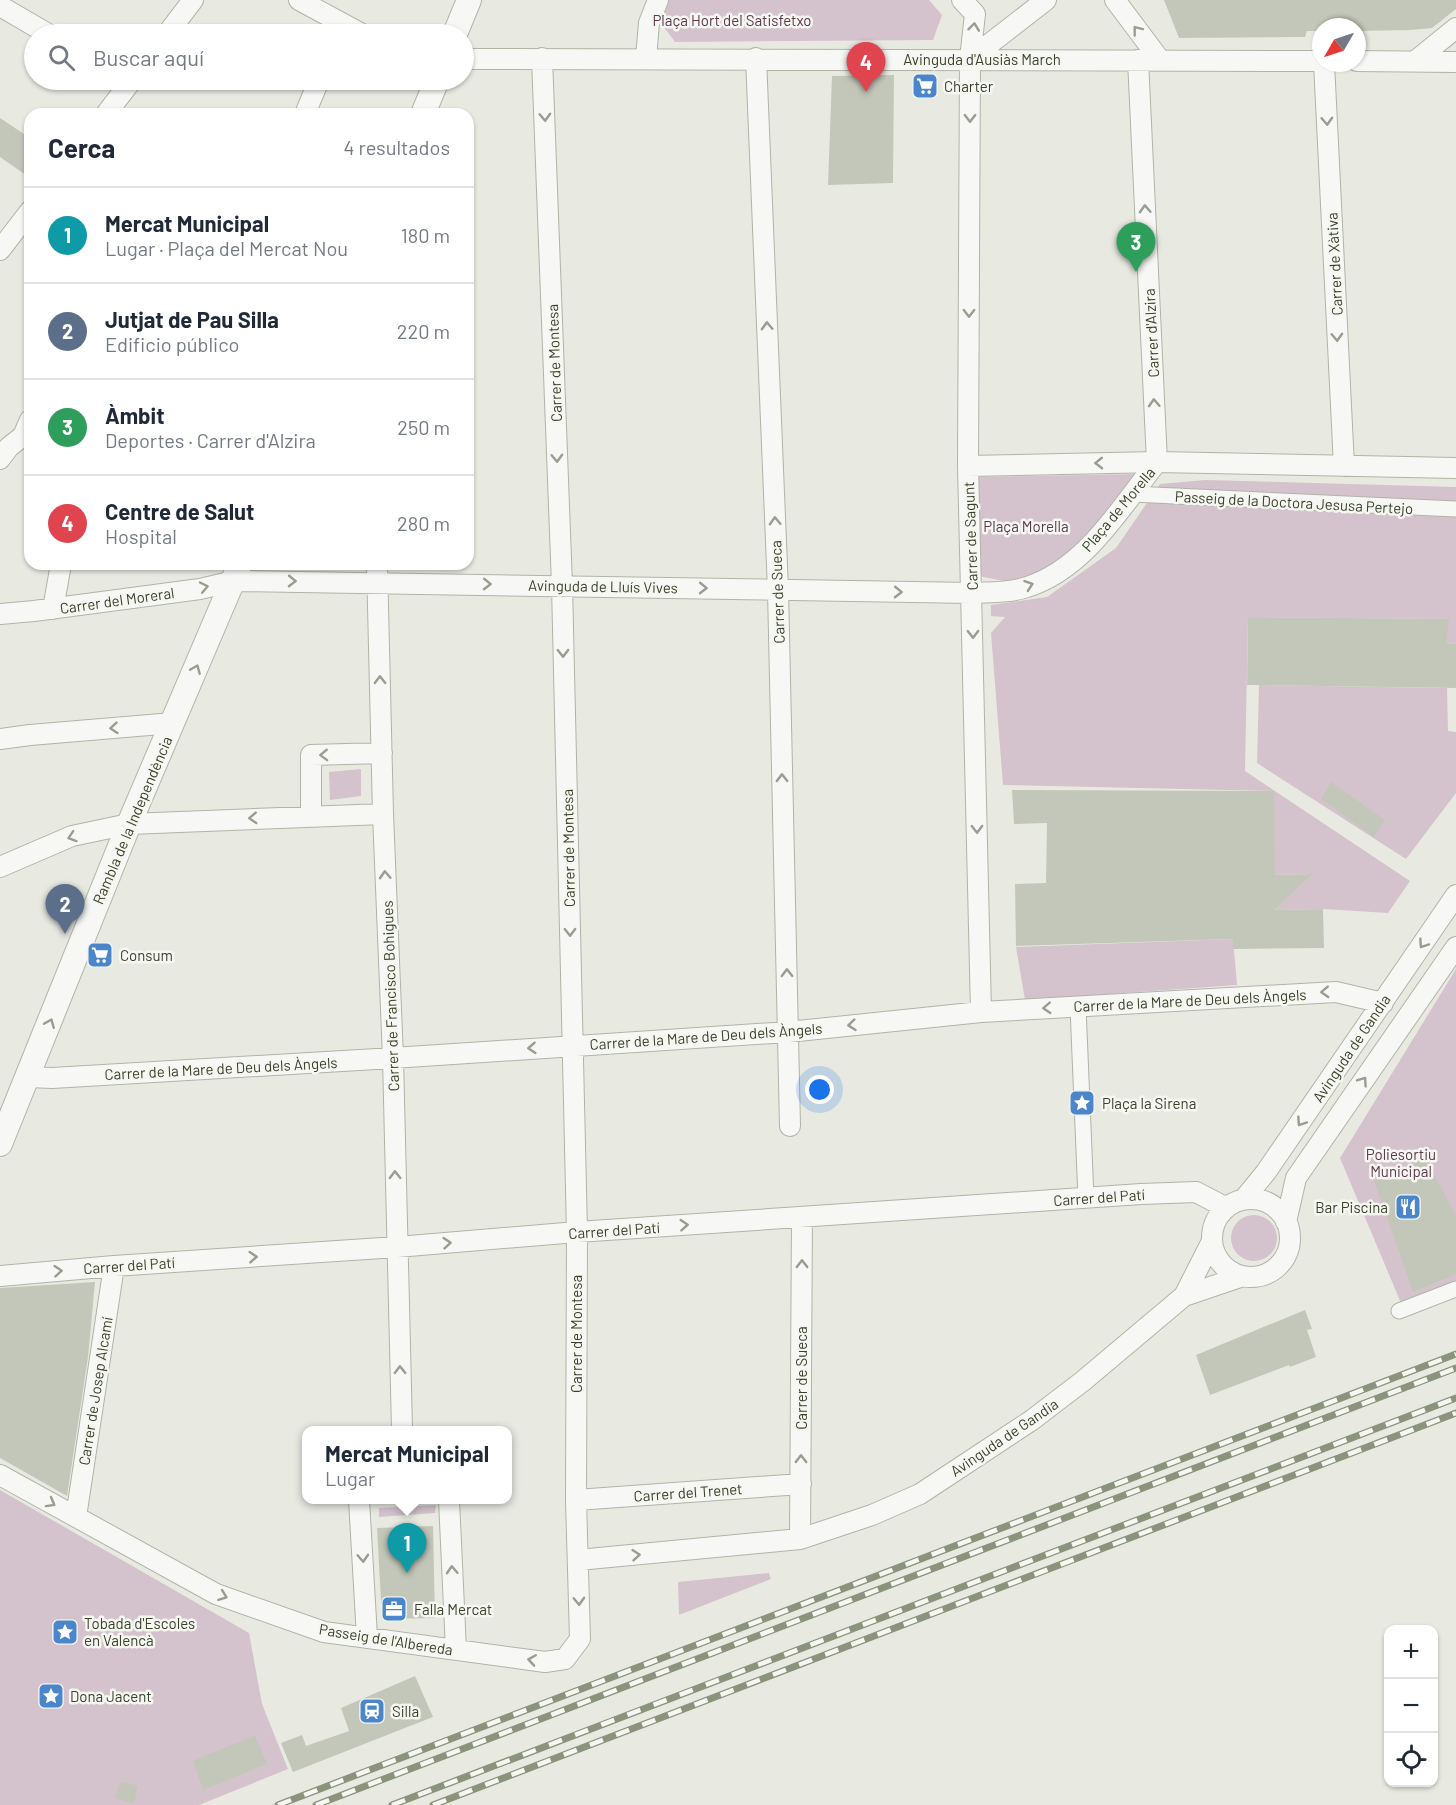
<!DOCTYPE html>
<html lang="es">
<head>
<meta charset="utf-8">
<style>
  :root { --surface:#fff; --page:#f6f6f7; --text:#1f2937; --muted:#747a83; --line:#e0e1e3; --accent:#1a73e8 }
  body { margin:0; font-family:Barlow,sans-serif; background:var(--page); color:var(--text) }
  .controls { position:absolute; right:18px; bottom:18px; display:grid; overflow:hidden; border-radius:12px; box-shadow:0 2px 4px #0004 }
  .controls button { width:54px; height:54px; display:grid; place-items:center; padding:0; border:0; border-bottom:2px solid var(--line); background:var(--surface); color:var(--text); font:30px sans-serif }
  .compass { position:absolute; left:1312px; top:18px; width:54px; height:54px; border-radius:50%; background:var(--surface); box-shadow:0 2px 4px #0004; rotate:231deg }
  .you { position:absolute; left:820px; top:1090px; width:21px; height:21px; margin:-15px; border:4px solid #fff; border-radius:50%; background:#1a73e8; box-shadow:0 0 0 9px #1a73e833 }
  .badge { display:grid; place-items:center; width:39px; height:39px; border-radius:50%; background:var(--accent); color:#fff; font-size:20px; font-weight:700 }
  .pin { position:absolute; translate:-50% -50px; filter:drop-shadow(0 2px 3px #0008) }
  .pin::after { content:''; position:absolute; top:32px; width:21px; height:18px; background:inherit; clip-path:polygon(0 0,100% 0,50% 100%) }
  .popup { position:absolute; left:302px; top:1426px; width:210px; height:78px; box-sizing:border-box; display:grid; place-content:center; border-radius:12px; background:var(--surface); filter:drop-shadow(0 2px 4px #0005); font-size:20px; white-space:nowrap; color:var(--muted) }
  .popup b { font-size:22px; color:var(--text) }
  .popup::after { content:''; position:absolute; left:50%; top:100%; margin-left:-12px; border:12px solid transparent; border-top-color:var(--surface) }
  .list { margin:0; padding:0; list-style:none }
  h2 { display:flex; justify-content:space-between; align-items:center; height:78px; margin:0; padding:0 24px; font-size:26px }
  h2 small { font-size:20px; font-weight:400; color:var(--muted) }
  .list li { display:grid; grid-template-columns:39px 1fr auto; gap:18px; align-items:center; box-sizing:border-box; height:96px; padding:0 24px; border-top:2px solid var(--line) }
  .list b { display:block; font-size:22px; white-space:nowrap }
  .list p { margin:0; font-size:20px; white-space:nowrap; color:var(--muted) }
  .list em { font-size:20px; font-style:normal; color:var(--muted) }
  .icon { flex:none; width:33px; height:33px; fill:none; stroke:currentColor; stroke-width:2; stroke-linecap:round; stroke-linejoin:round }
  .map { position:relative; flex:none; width:1456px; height:1805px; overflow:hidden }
  .search { position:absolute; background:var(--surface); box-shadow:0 2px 4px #0004; left:24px; top:24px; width:450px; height:66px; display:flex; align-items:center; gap:15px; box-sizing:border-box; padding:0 21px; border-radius:33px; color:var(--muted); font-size:22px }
  .panel { position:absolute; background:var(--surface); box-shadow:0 2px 4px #0004; left:24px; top:108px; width:450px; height:462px; border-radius:18px }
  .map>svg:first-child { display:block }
</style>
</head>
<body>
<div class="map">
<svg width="1456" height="1805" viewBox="0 0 1456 1805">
  <rect width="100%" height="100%" fill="#e8eae2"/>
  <!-- green -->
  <path fill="#d4c3cd" d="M666,0h263l13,15 -9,25 -258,2 -17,-23z
    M1137,474c-24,30 -78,107 -119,108 -13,0 -28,-4 -41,-6l-1,-99z
    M1205,480l251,7v157l-9,-1 1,-24 -200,-2 -3,154 165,110 -22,32 -65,-4 -48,1 36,-36 -37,1v-84l-271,-6 -12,-152 14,-16 -14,-1v-11l56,-8 69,-49 44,-64z
    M1259,685l188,3 1,43 8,1v61l-50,66 -149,-96z
    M361,769v27l-31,4 -1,-28z
    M1233,939l4,46 -212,15 -9,-53z
    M1456,969v312l-55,22 -61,-145z
    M1231 1238a23 23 0 1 1 46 0a23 23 0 1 1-46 0Z
    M0,1490l249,143 13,71 26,65 -89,36h-199z
    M436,1505l-1,8 -56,4v-9z
    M769,1573l2,6 -92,36 -1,-33z"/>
  <!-- building -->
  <path fill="#c3c7b9" d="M1164,0h292v9l-24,19 -21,2 -54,1v-4h-36v4h-14l-2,6 -126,1z
    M894,75l-1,108 -65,2 4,-109z
    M0,118l30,20v40l-30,-21z
    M1248,617l201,2 -2,24 9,1v44l-209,-3z
    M1331,782l54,38 -11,17 -53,-38z
    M1012,790l262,1 1,84 37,-1 -37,36 48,-1 1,39 -91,1v-10l-217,7 -1,-62 31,-1 1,-60 -33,1z
    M1425,1157l31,59v58l-43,18 -39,-112z
    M95,1282l-7,75 -21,139 -67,-38v-170z
    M1305,1310l7,19 -5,1 9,27 -26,10 -1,-2 -79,30 -14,-40z
    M433,1526l2,92 -53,1 -5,-91z
    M415,1676l18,41 -140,55 -12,-29 21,-8 4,11 43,-15 -8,-23z
    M255,1735l12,29 -64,26 -10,-29z
    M121,1781l17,5 -4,18 -19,-6z"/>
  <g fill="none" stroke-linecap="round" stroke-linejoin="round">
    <!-- pedestrian casing -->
    <g stroke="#b0b4a7" stroke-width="17">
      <path id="pedestrian" d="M1132,494l324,15
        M1078,1007l8,191
        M1399,1311l57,-22"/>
    </g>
    <!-- minor casing -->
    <g stroke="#b0b4a7" stroke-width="22">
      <path id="minor" d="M299,0l63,34
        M962,0l13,14 -5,45 -2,407 13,546
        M1115,0l45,60
        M0,6l48,28
        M167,34l26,-34
        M646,58l3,-35 9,-23
        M756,58l22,532 12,536
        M464,59l857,2
        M970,59l76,-59
        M1138,60l19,402
        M1357,61l99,1
        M1414,62l42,-34
        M1324,63l20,403
        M106,114l26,-34
        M305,114l14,-34
        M0,250l30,-39
        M0,459l9,-12 14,-11 7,-16
        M968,466l189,-4 299,6
        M377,564l6,250 10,244 9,371
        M53,609l8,-45
        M0,614l34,-3 166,-22 34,-8 738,12c17,-1 38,0 55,-6 58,-18 94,-80 130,-125
        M0,739l30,-4 143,-12
        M311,816v-61l71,-2
        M0,867l72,-31 57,-12 254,-10
        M28,1077l24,1 341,-20 395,-26 193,-20 355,-20 47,11
        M1212 1238a39 39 0 1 1 78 0a39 39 0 1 1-78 0Z
        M1244,1199l22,-27 190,-277
        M1286,1222l10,-44 160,-231
        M0,1276l114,-10 283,-19 180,-15 564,-38 55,-2 29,15
        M1184,1296l27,-53
        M0,1475l216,119 108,38 221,30 20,-3 15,-20 -4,-139 1,-268 -15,-647 -20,-527
        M359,1500l8,137
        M449,1500l7,150
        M576,1500l225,-16
        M76,1517l38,-251
        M800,1539l2,-322
        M578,1560l222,-21 72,-24 48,-21 112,-74 51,-39 101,-85 56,-19"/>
    </g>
    <!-- tertiary casing -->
    <g stroke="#b0b4a7" stroke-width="26">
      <path id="tertiary" d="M455,34l14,-34
        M423,114l14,-34
        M0,1144l129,-320 111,-260"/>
    </g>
    <!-- pedestrian -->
    <use href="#pedestrian" stroke="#f7f8f5" stroke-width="15"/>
    <!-- minor -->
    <use href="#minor" stroke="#f7f8f5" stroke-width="20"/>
    <!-- tertiary -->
    <use href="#tertiary" stroke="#f7f8f5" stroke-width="24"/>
    <!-- rail casing -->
    <g stroke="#8c937c" stroke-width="7">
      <path id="rail" d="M278,1805l1178,-451
        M316,1805l1140,-437
        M392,1805l1064,-407
        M433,1805l1023,-392"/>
    </g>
    <!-- rail -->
    <use href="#rail" stroke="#f6f7f2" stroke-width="4.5" stroke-dasharray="14" stroke-linecap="butt"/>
  </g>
  <!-- one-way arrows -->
  <defs><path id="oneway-chevron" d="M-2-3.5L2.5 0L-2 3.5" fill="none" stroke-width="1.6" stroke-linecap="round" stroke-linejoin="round" transform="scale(1.5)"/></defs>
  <g stroke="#989d90">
    <use href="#oneway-chevron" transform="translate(974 27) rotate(-83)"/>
    <use href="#oneway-chevron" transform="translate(1137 30) rotate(-128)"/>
    <use href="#oneway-chevron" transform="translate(545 117) rotate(88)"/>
    <use href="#oneway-chevron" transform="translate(970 118) rotate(90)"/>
    <use href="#oneway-chevron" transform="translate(1327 121) rotate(87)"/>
    <use href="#oneway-chevron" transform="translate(1145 209) rotate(-93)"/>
    <use href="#oneway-chevron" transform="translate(969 313) rotate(90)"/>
    <use href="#oneway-chevron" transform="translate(767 326) rotate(-92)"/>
    <use href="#oneway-chevron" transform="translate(1337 337) rotate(87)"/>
    <use href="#oneway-chevron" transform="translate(1154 403) rotate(-93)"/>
    <use href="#oneway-chevron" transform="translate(557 458) rotate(88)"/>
    <use href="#oneway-chevron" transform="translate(1099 463) rotate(179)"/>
    <use href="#oneway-chevron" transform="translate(775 521) rotate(-92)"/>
    <use href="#oneway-chevron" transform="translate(292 581) rotate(1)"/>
    <use href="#oneway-chevron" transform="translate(487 584) rotate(1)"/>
    <use href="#oneway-chevron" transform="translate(1029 585) rotate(-19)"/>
    <use href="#oneway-chevron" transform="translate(204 587) rotate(-12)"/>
    <use href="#oneway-chevron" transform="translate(703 588) rotate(1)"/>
    <use href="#oneway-chevron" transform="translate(898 592) rotate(1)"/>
    <use href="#oneway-chevron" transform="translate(973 634) rotate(89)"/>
    <use href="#oneway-chevron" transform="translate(563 653) rotate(89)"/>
    <use href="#oneway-chevron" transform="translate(196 669) rotate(-67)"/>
    <use href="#oneway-chevron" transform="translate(380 680) rotate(-91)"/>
    <use href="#oneway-chevron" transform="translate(114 728) rotate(175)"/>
    <use href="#oneway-chevron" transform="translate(324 755) rotate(178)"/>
    <use href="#oneway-chevron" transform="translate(782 778) rotate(-91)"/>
    <use href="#oneway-chevron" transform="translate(253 818) rotate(177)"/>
    <use href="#oneway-chevron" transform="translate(977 829) rotate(89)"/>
    <use href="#oneway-chevron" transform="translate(72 837) rotate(162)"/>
    <use href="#oneway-chevron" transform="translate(385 875) rotate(-93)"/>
    <use href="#oneway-chevron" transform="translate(570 932) rotate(89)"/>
    <use href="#oneway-chevron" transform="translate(1423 944) rotate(124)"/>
    <use href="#oneway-chevron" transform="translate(787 973) rotate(-91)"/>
    <use href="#oneway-chevron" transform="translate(1325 992) rotate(177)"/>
    <use href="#oneway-chevron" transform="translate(1047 1008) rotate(177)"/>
    <use href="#oneway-chevron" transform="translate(50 1023) rotate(-68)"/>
    <use href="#oneway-chevron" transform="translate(852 1025) rotate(174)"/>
    <use href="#oneway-chevron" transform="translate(532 1048) rotate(176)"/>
    <use href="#oneway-chevron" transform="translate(1363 1081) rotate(-55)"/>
    <use href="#oneway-chevron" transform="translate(1301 1122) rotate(124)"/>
    <use href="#oneway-chevron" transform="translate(395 1175) rotate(-91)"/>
    <use href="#oneway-chevron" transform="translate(684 1225) rotate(-4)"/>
    <use href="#oneway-chevron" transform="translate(447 1243) rotate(-5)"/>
    <use href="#oneway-chevron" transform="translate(253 1257) rotate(-4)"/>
    <use href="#oneway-chevron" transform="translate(802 1264) rotate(-90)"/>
    <use href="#oneway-chevron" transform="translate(58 1271) rotate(-5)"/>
    <use href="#oneway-chevron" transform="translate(400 1370) rotate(-91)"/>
    <use href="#oneway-chevron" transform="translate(801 1459) rotate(-90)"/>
    <use href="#oneway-chevron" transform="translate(51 1503) rotate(29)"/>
    <use href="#oneway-chevron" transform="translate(636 1555) rotate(-5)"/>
    <use href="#oneway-chevron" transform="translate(363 1558) rotate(87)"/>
    <use href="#oneway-chevron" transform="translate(452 1570) rotate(-93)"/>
    <use href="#oneway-chevron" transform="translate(223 1596) rotate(21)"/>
    <use href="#oneway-chevron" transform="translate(579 1601) rotate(88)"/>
    <use href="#oneway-chevron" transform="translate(532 1660) rotate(-171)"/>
  </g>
  <!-- icons -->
  <defs>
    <g id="supermarket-square" transform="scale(1.35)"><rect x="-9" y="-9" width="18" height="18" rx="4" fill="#4b86cb" stroke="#f6f7f2"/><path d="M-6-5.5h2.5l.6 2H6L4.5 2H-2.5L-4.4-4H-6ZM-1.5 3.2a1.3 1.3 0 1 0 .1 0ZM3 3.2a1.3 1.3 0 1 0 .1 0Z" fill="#fff"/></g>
    <g id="sight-square" transform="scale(1.35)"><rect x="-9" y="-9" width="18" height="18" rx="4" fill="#4b86cb" stroke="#f6f7f2"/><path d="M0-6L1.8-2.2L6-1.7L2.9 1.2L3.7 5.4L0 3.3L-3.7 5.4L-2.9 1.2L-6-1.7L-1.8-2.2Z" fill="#fff"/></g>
    <g id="restaurant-square" transform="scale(1.35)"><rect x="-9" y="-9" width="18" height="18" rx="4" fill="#4b86cb" stroke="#f6f7f2"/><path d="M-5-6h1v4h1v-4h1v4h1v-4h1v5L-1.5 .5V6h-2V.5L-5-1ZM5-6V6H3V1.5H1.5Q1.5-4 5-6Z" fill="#fff"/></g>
    <g id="office-square" transform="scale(1.35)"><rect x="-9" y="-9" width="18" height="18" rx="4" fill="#4b86cb" stroke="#f6f7f2"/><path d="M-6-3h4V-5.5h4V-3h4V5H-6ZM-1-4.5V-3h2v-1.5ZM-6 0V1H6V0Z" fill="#fff"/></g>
    <g id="station-square" transform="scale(1.35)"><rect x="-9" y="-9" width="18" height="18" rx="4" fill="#4b86cb" stroke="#f6f7f2"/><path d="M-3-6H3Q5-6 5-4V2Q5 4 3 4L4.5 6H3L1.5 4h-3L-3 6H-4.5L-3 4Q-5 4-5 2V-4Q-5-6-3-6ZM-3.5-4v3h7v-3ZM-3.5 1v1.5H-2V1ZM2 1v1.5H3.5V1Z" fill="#fff"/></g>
  </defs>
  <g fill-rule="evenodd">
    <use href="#supermarket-square" x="925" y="86"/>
    <use href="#supermarket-square" x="100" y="955"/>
    <use href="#sight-square" x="1082" y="1103"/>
    <use href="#restaurant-square" x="1408" y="1207"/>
    <use href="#office-square" x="394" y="1609"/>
    <use href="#sight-square" x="65" y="1632"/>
    <use href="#sight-square" x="51" y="1696"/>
    <use href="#station-square" x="372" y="1711"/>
  </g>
  <g text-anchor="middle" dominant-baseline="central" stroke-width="5" stroke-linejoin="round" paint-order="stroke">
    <!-- park labels -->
    <g font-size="15" fill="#5d384b" stroke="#f6f7f2">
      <text x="732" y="20">Plaça Hort del Satisfetxo</text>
      <text x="1026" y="526">Plaça Morella</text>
      <text x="1401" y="1154">Poliesortiu<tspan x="1401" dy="17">Municipal</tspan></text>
    </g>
    <!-- street labels -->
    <g font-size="15" fill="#3a422a" stroke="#f6f7f2">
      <text x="982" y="59">Avinguda d'Ausiàs March</text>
      <text transform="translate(1334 264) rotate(-93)">Carrer de Xàtiva</text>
      <text transform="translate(1151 333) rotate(-93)">Carrer d'Alzira</text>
      <text transform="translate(554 363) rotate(-92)">Carrer de Montesa</text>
      <text transform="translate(1294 502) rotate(3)">Passeig de la Doctora Jesusa Pertejo</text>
      <text transform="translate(1118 509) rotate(-50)">Plaça de Morella</text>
      <text transform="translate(970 536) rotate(-92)">Carrer de Sagunt</text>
      <text transform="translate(603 586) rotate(1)">Avinguda de Lluís Vives</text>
      <text transform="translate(777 592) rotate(-92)">Carrer de Sueca</text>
      <text transform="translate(117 600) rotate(-8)">Carrer del Moreral</text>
      <text transform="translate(132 820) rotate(-67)">Rambla de la Independència</text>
      <text transform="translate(568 848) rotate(-91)">Carrer de Montesa</text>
      <text transform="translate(390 996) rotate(-92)">Carrer de Francisco Bohigues</text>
      <text transform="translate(1190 1000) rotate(-3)">Carrer de la Mare de Deu dels Àngels</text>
      <text transform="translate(706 1036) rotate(-4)">Carrer de la Mare de Deu dels Àngels</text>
      <text transform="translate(1351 1048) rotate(-56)">Avinguda de Gandia</text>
      <text transform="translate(221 1068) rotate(-3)">Carrer de la Mare de Deu dels Àngels</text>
      <text transform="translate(1099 1197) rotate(-4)">Carrer del Patí</text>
      <text transform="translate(614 1230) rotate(-4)">Carrer del Patí</text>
      <text transform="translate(129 1265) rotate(-4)">Carrer del Patí</text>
      <text transform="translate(576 1334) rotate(-90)">Carrer de Montesa</text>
      <text transform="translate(801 1378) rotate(-90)">Carrer de Sueca</text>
      <text transform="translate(95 1391) rotate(-81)">Carrer de Josep Alcamí</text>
      <text transform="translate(1004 1437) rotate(-34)">Avinguda de Gandia</text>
      <text transform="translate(688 1492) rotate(-4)">Carrer del Trenet</text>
      <text transform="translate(386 1639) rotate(9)">Passeig de l'Albereda</text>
    </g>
    <!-- poi labels -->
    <g font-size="15" fill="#3a422a" stroke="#f6f7f2" text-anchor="start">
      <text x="944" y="86">Charter</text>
      <text x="120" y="955">Consum</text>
      <text x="1102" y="1103">Plaça la Sirena</text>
      <text x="1388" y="1207" text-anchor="end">Bar Piscina</text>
      <text x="414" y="1609">Falla Mercat</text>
      <text x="84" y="1623">Tobada d'Escoles<tspan x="84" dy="17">en Valencà</tspan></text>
      <text x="70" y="1696">Dona Jacent</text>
      <text x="392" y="1711">Silla</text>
    </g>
  </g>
</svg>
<div class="controls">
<button>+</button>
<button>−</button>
<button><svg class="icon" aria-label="locate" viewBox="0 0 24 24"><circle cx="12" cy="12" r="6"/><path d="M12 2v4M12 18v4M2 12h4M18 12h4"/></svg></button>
</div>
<svg class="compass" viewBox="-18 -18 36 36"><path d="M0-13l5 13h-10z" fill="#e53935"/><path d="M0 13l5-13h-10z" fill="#747a83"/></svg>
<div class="you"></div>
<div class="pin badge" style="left:407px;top:1573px;background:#0f9aa8">1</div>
<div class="popup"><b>Mercat Municipal</b>Lugar</div>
<div class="pin badge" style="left:65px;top:934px;background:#5c6f8a">2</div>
<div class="pin badge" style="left:1136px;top:272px;background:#2e9e5b">3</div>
<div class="pin badge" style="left:866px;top:92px;background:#e0444e">4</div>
<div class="search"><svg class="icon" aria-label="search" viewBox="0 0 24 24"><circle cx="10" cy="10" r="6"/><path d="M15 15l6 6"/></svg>Buscar aquí</div>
<section class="panel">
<h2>Cerca<small>4 resultados</small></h2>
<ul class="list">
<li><span class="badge" style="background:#0f9aa8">1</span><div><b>Mercat Municipal</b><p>Lugar · Plaça del Mercat Nou</p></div><em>180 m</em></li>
<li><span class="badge" style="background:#5c6f8a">2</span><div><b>Jutjat de Pau Silla</b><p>Edificio público</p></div><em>220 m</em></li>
<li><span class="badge" style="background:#2e9e5b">3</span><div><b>Àmbit</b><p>Deportes · Carrer d'Alzira</p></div><em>250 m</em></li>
<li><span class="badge" style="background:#e0444e">4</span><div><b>Centre de Salut</b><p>Hospital</p></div><em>280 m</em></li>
</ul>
</section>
</div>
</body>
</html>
